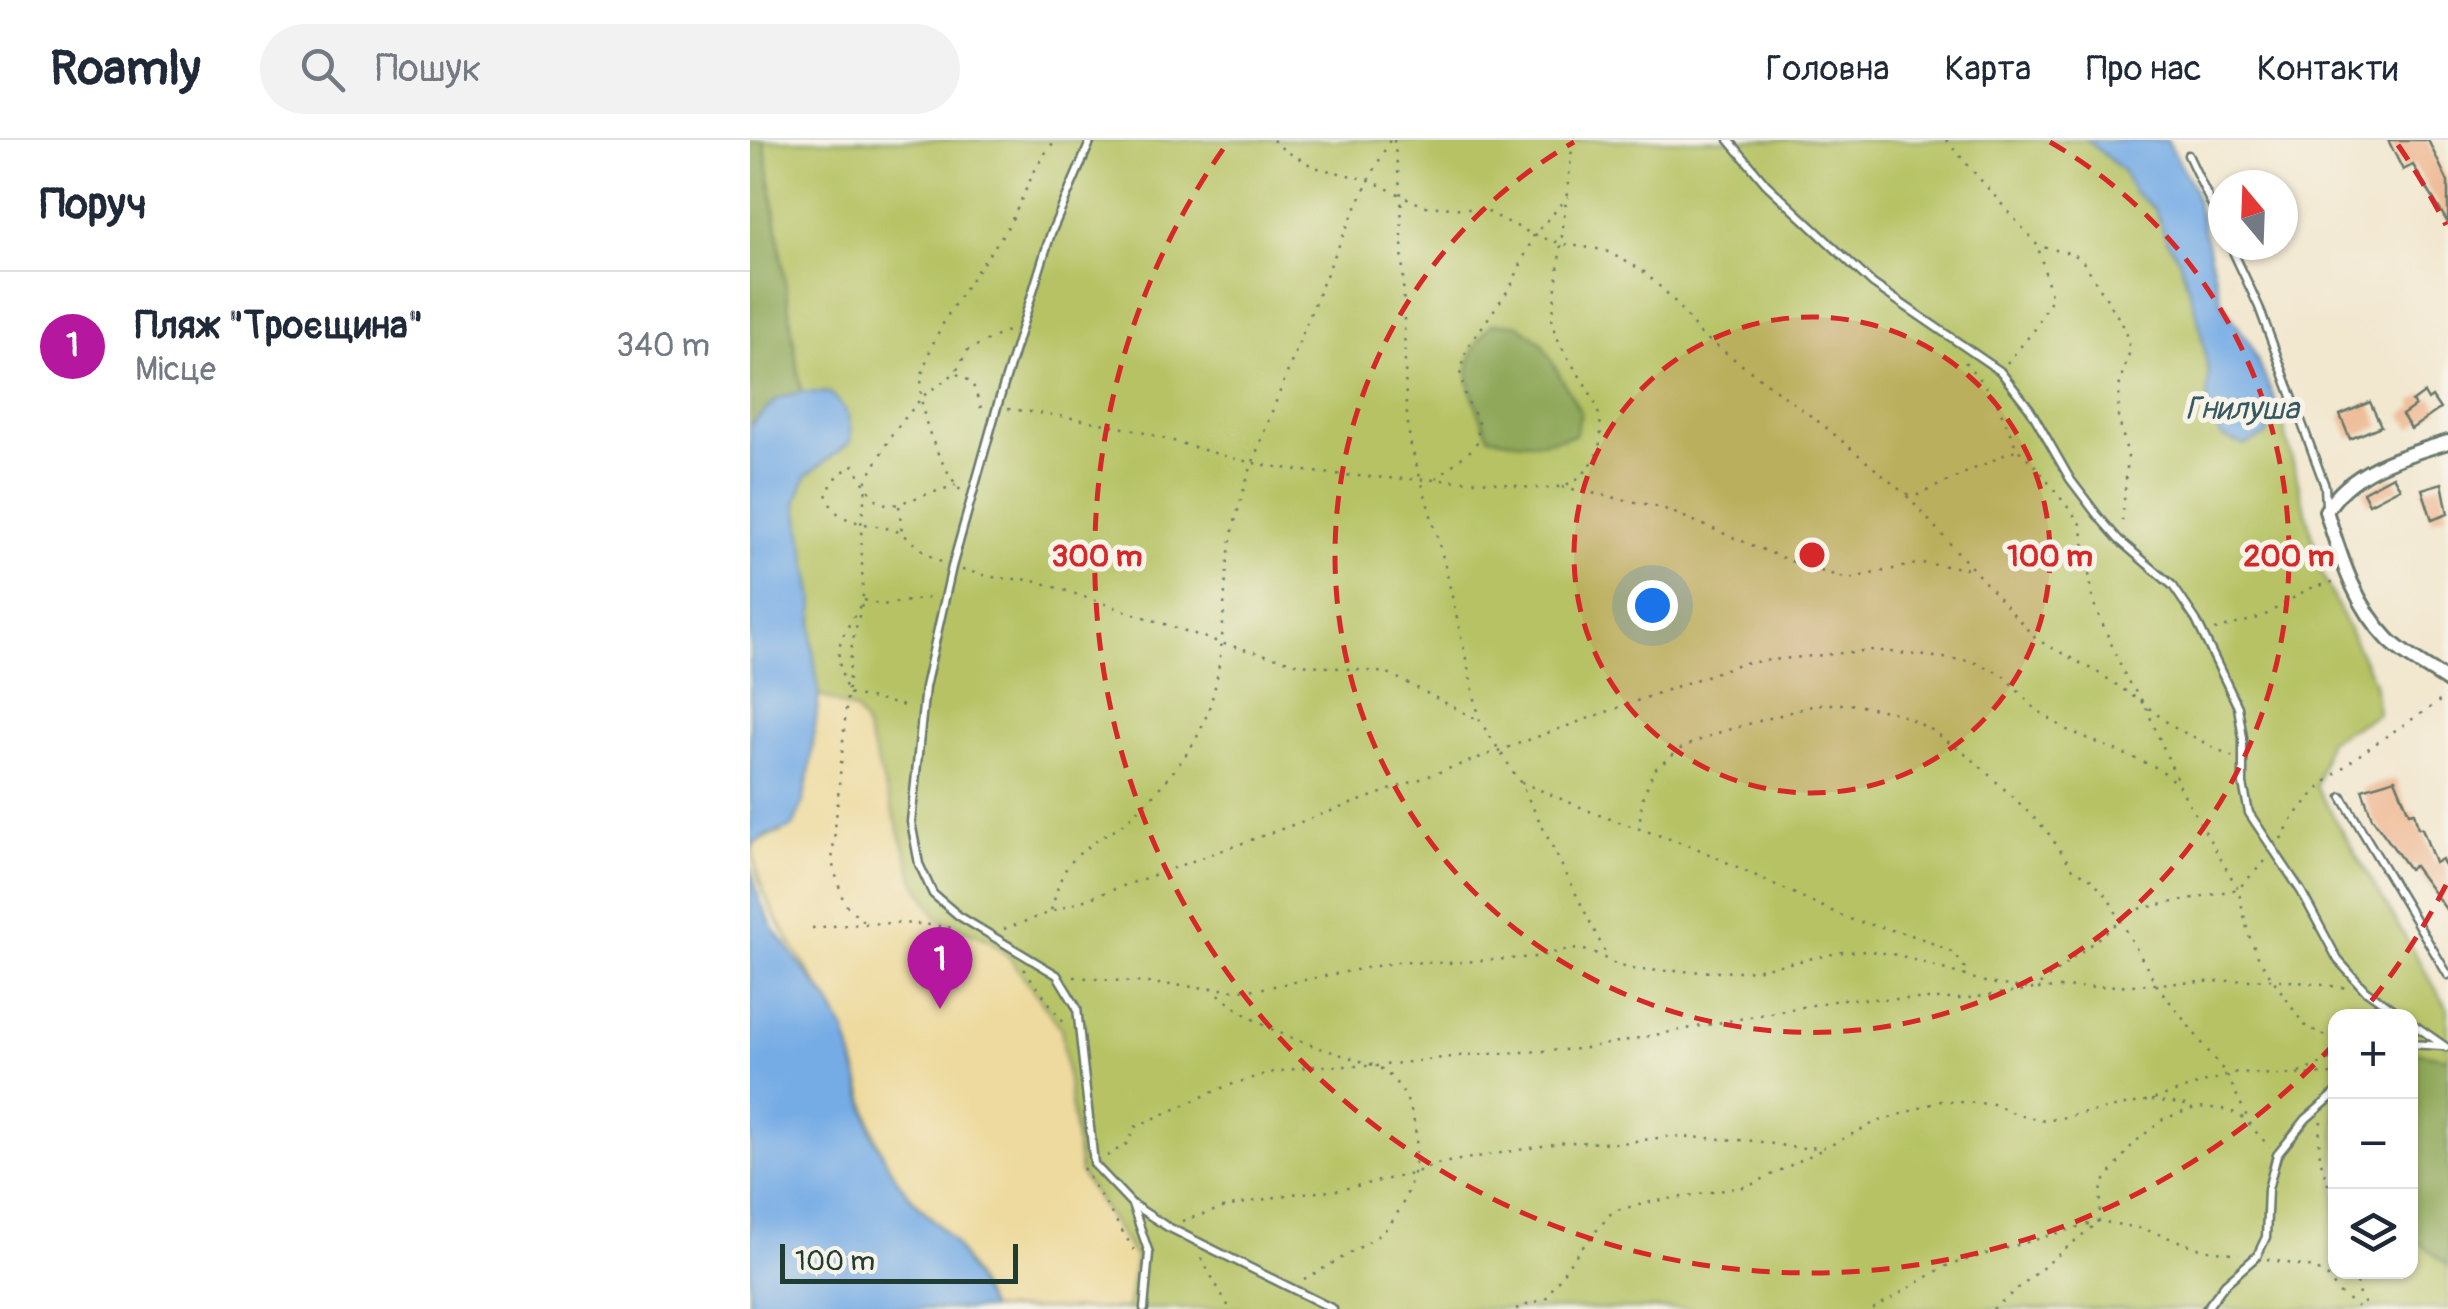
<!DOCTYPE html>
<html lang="uk">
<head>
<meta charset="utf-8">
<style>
  :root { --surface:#fff; --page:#f2f2f3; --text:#1f2937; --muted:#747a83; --line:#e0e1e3; --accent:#b5179e }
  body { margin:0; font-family:Pangolin,sans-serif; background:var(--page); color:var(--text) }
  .controls { position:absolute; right:30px; bottom:30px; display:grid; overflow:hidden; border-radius:20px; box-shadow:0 2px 8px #0004 }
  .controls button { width:90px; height:90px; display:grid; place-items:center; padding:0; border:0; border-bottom:2px solid var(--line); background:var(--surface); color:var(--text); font:50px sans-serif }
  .compass { position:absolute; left:1458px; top:30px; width:90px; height:90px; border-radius:50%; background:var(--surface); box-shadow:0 2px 8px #0004; rotate:341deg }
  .scale { position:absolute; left:30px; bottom:25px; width:238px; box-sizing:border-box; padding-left:10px; border:5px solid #1f3d34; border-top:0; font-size:28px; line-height:35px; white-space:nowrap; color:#1f3d34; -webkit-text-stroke:8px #f7f3e8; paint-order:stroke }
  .you { position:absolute; left:902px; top:465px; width:35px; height:35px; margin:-25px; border:8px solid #fff; border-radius:50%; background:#1a73e8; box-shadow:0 0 0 15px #1a73e833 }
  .badge { display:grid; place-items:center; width:65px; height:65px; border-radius:50%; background:var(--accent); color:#fff; font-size:32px; font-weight:700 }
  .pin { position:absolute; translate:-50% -82px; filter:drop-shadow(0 2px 5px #0008) }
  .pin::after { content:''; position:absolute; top:52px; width:35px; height:30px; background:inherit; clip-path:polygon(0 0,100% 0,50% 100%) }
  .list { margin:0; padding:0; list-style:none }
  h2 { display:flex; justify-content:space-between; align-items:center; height:130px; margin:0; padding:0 40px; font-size:42px }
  h2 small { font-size:32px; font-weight:400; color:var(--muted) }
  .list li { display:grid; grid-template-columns:65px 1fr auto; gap:30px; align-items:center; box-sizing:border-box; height:150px; padding:0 40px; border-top:2px solid var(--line) }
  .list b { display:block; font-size:38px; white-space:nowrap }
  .list p { margin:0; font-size:32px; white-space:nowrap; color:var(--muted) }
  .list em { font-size:32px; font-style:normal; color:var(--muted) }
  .icon { flex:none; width:55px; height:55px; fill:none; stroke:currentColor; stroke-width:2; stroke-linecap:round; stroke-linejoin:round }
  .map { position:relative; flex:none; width:1698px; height:1169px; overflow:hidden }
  header { display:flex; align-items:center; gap:60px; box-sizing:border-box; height:140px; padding:0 50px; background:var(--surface); border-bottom:2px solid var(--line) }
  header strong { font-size:48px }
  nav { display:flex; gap:55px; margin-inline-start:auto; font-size:35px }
  .search { width:700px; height:90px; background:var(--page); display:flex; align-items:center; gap:25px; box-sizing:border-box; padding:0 35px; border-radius:55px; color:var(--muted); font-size:38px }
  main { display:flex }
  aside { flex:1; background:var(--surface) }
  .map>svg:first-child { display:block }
</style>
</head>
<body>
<header>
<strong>Roamly</strong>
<div class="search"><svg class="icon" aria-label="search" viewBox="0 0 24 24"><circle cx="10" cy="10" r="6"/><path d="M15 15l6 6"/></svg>Пошук</div>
<nav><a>Головна</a><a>Карта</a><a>Про нас</a><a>Контакти</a></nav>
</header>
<main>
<aside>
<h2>Поруч<small></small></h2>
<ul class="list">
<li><span class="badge">1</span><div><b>Пляж &quot;Троєщина&quot;</b><p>Місце</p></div><em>340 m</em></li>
</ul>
</aside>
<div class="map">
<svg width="1698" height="1169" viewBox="0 0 1698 1169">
  <rect width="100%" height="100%" fill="#f7f3e8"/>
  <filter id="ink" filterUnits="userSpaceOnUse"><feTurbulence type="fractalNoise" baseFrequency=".01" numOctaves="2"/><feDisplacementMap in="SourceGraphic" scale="20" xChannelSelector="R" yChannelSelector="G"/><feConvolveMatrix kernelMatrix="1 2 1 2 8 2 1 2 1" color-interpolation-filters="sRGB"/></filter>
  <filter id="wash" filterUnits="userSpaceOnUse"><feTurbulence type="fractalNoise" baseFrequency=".0048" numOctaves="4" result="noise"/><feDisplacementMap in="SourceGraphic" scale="40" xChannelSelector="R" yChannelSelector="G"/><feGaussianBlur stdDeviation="2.25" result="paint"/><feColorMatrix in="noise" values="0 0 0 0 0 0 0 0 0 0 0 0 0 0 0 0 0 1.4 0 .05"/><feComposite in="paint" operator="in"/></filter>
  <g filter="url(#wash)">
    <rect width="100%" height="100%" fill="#f2e7cf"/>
    <!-- green -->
    <path fill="#b6c264" stroke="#6a804c" stroke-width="2.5" fill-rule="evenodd" d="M14,0h1323l35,30 12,22 21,17 11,30 13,20 19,58 11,58 -2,24 58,37 14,-27 43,165 52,108 4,32 -50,27 -12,46 132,222v300h-1321l9,-51 -56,-85 -19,-145 -72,-88 -51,-21 -23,-38 -60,-170 -36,-16 -7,-53 2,-43 -18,-97 10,-26 44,-34 -20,-49 -29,-1zM1586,876h74v256h-74z"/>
    <!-- forest -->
    <path fill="#90a85a" stroke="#587247" stroke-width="2.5" d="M0,0h14l37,252 -24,7 -27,27z
      M742,184h25l24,18 40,71 -6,22c-31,9 -55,9 -86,1 -19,-46 -36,-71 3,-112z
      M1665,912l33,6v208l-37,-30 -1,-182z"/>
    <!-- sand -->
    <path fill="#eeda9e" stroke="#868c69" stroke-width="2.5" d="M69,555l37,16 9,14 50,156 23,38 51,21 20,17 52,71 19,145 56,85 -9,51h-137c-11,-22 -22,-47 -37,-67 -20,-27 -48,-45 -64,-75 -28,-52 -28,-115 -60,-165 -24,-38 -79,-110 -76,-159l29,-11 21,-29z"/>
    <!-- water -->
    <path fill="#76ace5" stroke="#4a748c" stroke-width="2.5" d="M1337,0h80l26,47 29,117 27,38 30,67 -13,27 -22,9 -22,-8 -12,-17 -3,-21 2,-24 -11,-58 -19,-58 -13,-20 -11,-30 -21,-17 -12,-22z
      M51,252l29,1c17,15 22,26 20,49l-44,34 -10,26 18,97 -2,43 7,53 -9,73 -7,35 -10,24 -28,9 -15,11v-421l27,-27z
      M0,726l10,35 13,27 56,74 17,31 27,103 18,34 17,25 46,47 36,67h-240z"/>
    <g id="blocks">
      <!-- building -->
      <path fill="#eeb791" d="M1638,0h40l20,42v41l-35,-58 -10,5z
        M1674,253l4,7 4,-3 8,12 -29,20 -9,-14 13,-9 -3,-4z
        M1620,262l11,24 -31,13 -10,-24z
        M1643,336l7,12 -31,16 -6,-12z
        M1692,343l6,31 -16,6 -10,-31z
        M1645,639l14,34 5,-1 4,16h4l13,35 7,-4 6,16v37l-34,-46 -5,3 -37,-51 -10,-29z"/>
    </g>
  </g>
  <g filter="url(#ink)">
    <use href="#blocks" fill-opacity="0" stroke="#69786a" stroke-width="2.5"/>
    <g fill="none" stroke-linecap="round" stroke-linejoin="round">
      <!-- service casing -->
      <g stroke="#69786a" stroke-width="11">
        <path id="service" d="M341,0l-40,93 -54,174 -45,160 -27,120 -14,135 8,42 14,30 26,22 98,59 20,33 17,156 38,40 17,49 -5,56
          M979,0l37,44 107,100 127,87 30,38 40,70 28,37 21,24 54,46 23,34 42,87 5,31v46l6,29 52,78 37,69 27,30 37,26
          M1438,15l35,74
          M1480,105l29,62 66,179 1,20
          M1592,657l106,178
          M1660,882l36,25
          M1660,904l32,2
          M382,1064l34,22 167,83
          M1456,1169l19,-25 32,-28 9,-19 2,-48 9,-34 29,-36 30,-26"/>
      </g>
      <!-- minor casing -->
      <g stroke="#69786a" stroke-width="18">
        <path id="minor" d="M1698,302c-46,14 -96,27 -122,69 15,47 28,93 63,129 16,16 40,28 59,41"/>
      </g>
      <!-- path -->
      <path stroke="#69786a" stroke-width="2.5" stroke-dasharray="2.5 8" stroke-linecap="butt" d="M523,0l11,10 30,17 55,13 55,26 60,4 50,25 29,9 41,6 38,20 30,28 27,35 124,92 82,69 13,1 99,-46
        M644,0l7,55 5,211 4,36 34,119 36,160 40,61 87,174
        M1196,0l92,106 36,8 11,10 41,66 4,21 -10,30 -2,35 10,40 -6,67
        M1215,222l29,34 23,53 16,14 48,61 13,80 33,76 18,25 34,79
        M1257,223l28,-34 17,-31 -14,-51
        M207,234l15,8 10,29
        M258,269c41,5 81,11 121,20 42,10 83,25 125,34 73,14 147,16 220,18 28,0 56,11 84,6 19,-3 37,-22 41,-40 12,-51 -37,-80 -47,-125l21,-182
        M686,338l34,-27 8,-10v-20l-13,-25 -5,-25 7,-23 44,-62 23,-51 34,-38
        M812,347l98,20 140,58 48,14 73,-16 51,6
        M210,350c-22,-29 -48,-84 -36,-122 15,-51 54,-96 83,-140 17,-28 26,-65 49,-88
        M1157,356l129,143 66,36 41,28
        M149,366l3,26
        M191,422c-17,-8 -28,-22 -40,-29 -28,-13 -66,-3 -75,-40l13,-19 15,-9 12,22 14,16 14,2 62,-20
        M212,430l35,8 37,2 190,64 76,20 88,9 92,48
        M114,460l18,5 53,-8
        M110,466c-23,39 -28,43 -12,87l61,14
        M1465,490l47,-13 46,-28 28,-8
        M1399,568l24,19 60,30
        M771,642l83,35 90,30 155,72 69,18 36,16 15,21
        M889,689l3,-30 12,-29 29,-23 34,-14 102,-29h31l47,9 35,17 41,30 42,39 31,31 27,39 16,9 18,18 49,88 71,91 24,50
        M1531,699c32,-64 109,-103 166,-143
        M301,770c4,-12 7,-26 12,-36 15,-28 47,-38 69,-58 21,-19 55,-58 67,-83 33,-68 18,-136 35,-207 12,-52 33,-101 52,-150 31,-80 63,-161 104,-236
        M113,781l-19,-18 -12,-41 20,-218 11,-44 -2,-75 6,-46 25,-45 31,-38 32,-23 13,-23 41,-20
        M62,788c49,-5 97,-8 146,1
        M254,789l738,-266 131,-13 98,11 31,13 32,34 31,21 95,40 19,17 59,103 10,44 11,26 45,66 32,16
        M274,829l42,57
        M324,837l158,13 26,-1 139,-27 50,1 89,-6 34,-8 21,2 26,14 20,5 85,2 33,-2 88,-18 27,-1 28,4 90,28 42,6
        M461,847c49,47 99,57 162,78
        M1288,849l234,-10 77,9
        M1549,933l37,-16
        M1402,960l41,6
        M1571,981c-5,30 0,52 15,79
        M357,1016l21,-13 7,-16 89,-40 44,-14 47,-7h62l90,-11 114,-6 263,-50h118l72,-10 100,-79 104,-21 27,-28
        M333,1028l51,82
        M432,1081l44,-14 65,-13 42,-3 79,-17 24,-10 130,-22 55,1 52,-7 82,5 42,7 30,-1 47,-24 67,-22 52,3 25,11 27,6 105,-21 87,-28 40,3 59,-1
        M451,1118l29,51
        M1517,1119l47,9 14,9 11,16 22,16
        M1605,1132l2,19 11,18
        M554,1139c12,-6 74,-41 81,-49 39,-44 46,-126 -5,-162
        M766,1169l30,-11 25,-37 42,-50 38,-9 98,-16 74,-37
        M1123,1169l73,-43 153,-45 45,8 57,20 38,5
        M1243,1169l106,-88 3,-37 32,-41 29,-24 35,-12 24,2 17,5 31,33"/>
      <!-- service -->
      <use href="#service" stroke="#fff" stroke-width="6"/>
      <!-- minor -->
      <use href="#minor" stroke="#fff" stroke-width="12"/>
    </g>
  </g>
  <!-- distance rings -->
  <circle cx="1062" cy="415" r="238" fill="#d62828" fill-opacity=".12"/>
  <g fill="none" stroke="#d62828" stroke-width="5" stroke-dasharray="18 12">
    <circle cx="1062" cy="415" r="238"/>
    <path d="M1300 2A477 477 0 1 1 824 2"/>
    <path d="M1696 745A715 715 0 0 1 1610 875M1585 903A715 715 0 0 1 476 5M1648 5A715 715 0 0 1 1696 85"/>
  </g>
  <g text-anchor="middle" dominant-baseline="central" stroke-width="10" stroke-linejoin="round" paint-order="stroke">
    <!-- water labels -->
    <g font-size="32" font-style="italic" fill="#355960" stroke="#f7f3e8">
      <text x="1492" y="269">Гнилуша</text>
    </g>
  </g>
  <circle cx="1062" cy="415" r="15" fill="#d62828" stroke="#f7f3e8" stroke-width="5"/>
  <g font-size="30" text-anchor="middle" font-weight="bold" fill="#d62828" stroke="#f7f3e8" stroke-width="10" stroke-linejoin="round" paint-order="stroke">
    <text x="1300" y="426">100 m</text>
    <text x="1539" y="426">200 m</text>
    <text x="347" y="426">300 m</text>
  </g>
</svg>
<div class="controls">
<button>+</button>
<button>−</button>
<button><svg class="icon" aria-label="layers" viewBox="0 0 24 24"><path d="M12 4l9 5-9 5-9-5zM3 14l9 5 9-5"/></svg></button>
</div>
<svg class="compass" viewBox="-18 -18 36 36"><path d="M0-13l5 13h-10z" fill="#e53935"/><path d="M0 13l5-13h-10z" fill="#747a83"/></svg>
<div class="scale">100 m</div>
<div class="you"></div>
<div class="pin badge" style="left:190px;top:869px">1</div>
</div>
</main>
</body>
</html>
